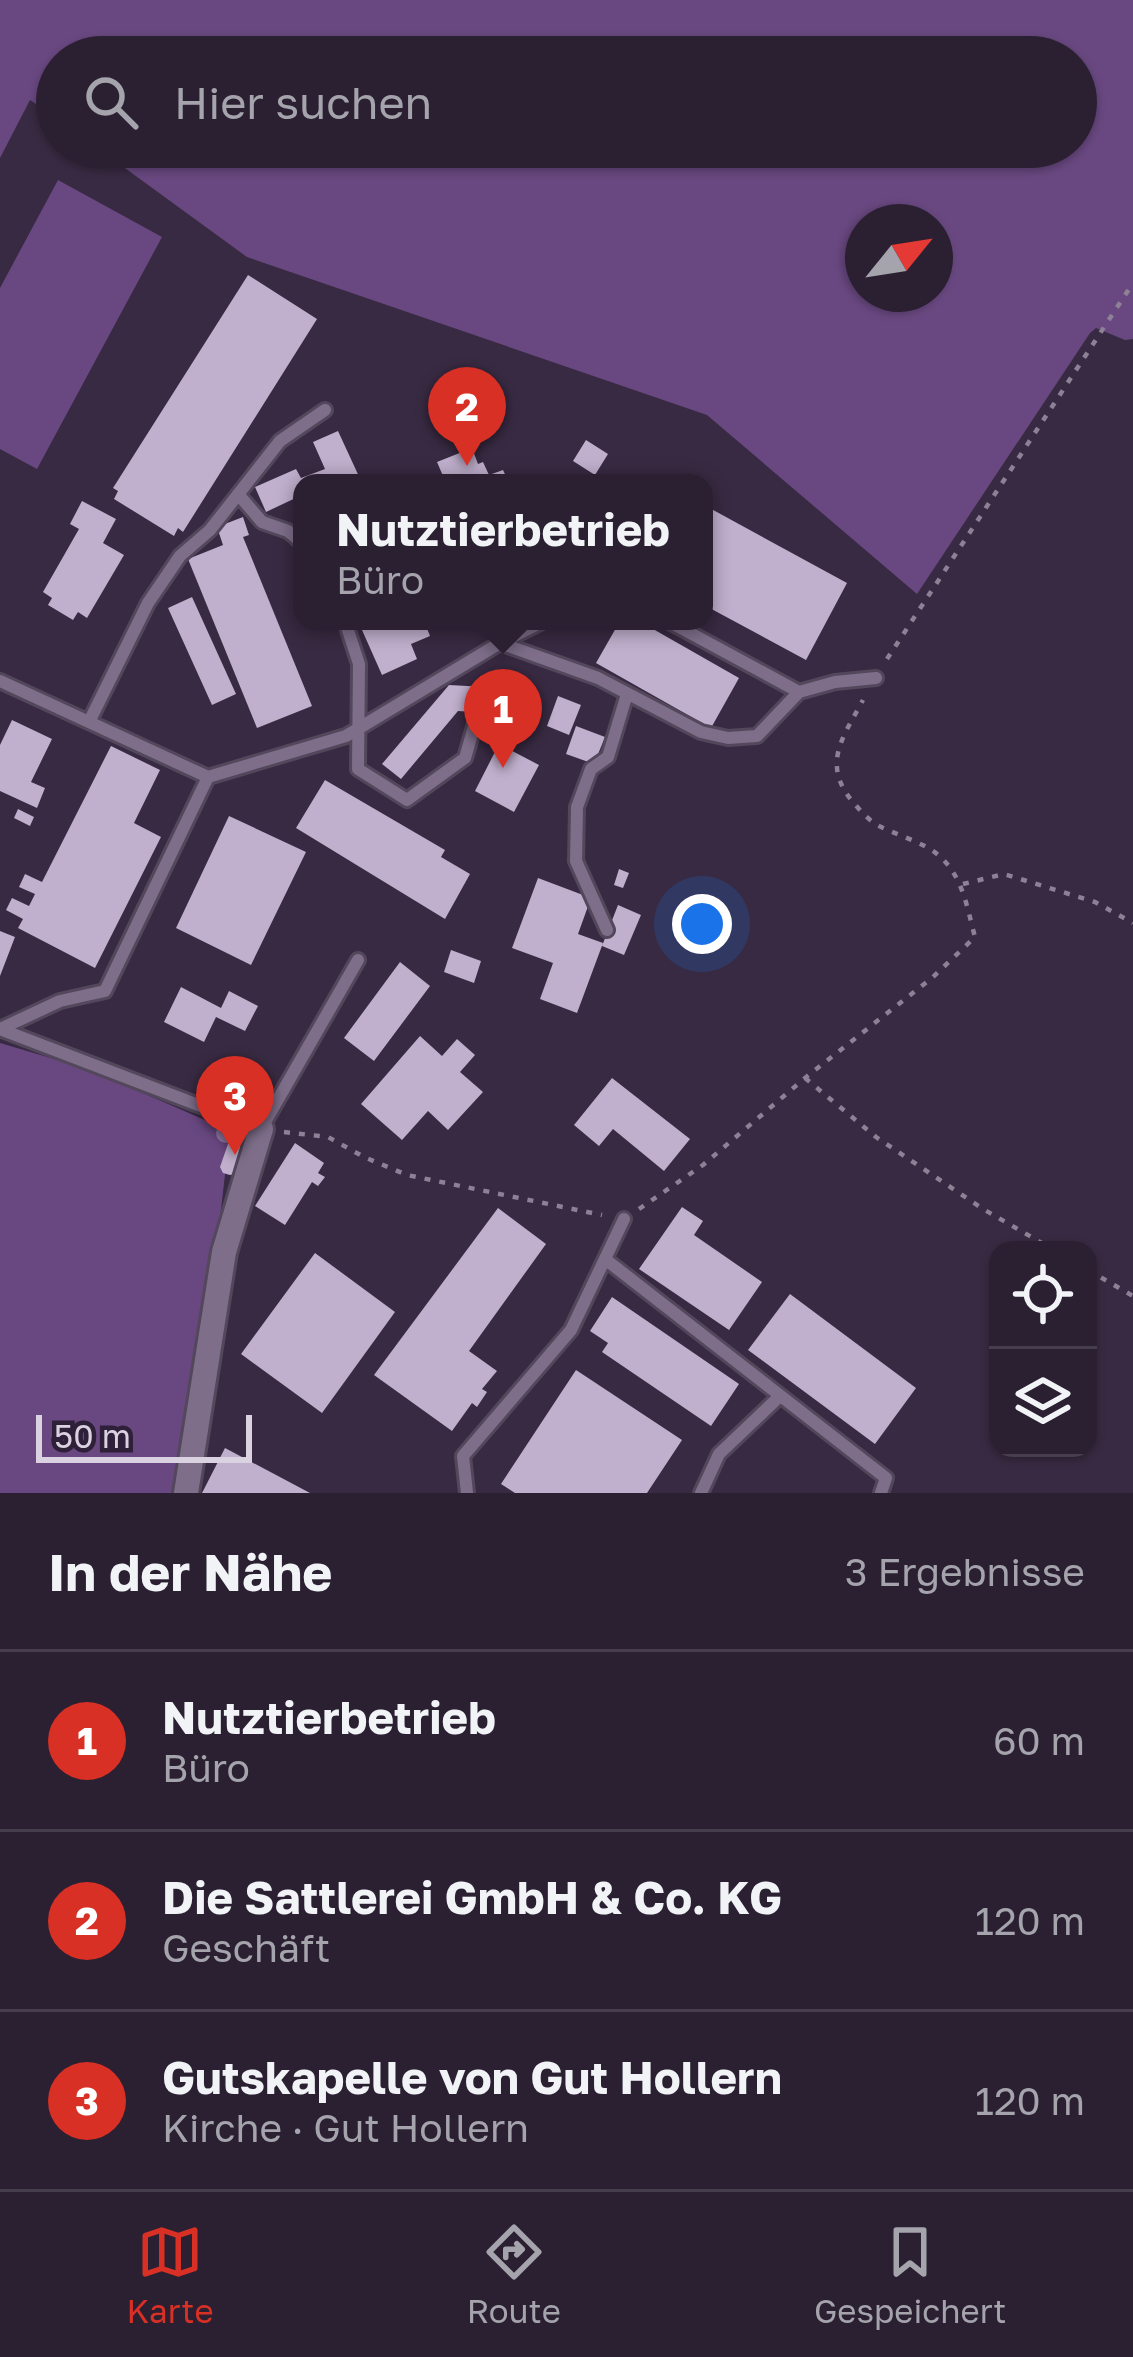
<!DOCTYPE html>
<html lang="de">
<head>
<meta charset="utf-8">
<style>
  :root { --surface:#2a2032; --page:#362d3e; --text:#f1f3f6; --muted:#a5a3ac; --line:#463e4d; --accent:#d93025 }
  body { margin:0; font-family:"Golos Text",sans-serif; background:var(--page); color:var(--text) }
  .controls { position:absolute; right:36px; bottom:36px; display:grid; overflow:hidden; border-radius:24px; box-shadow:0 3px 9px #0004 }
  .controls button { width:108px; height:108px; display:grid; place-items:center; padding:0; border:0; border-bottom:3px solid var(--line); background:var(--surface); color:var(--text); font:60px sans-serif }
  .compass { position:absolute; left:845px; top:204px; width:108px; height:108px; border-radius:50%; background:var(--surface); box-shadow:0 3px 9px #0004; rotate:60deg }
  .scale { position:absolute; left:36px; bottom:30px; width:216px; box-sizing:border-box; padding-left:12px; border:6px solid #dad1e1; border-top:0; font-size:33px; line-height:42px; white-space:nowrap; color:#dad1e1; -webkit-text-stroke:9px #2e2038; paint-order:stroke }
  .you { position:absolute; left:702px; top:924px; width:42px; height:42px; margin:-30px; border:9px solid #fff; border-radius:50%; background:#1a73e8; box-shadow:0 0 0 18px #1a73e833 }
  .badge { display:grid; place-items:center; width:78px; height:78px; border-radius:50%; background:var(--accent); color:#fff; font-size:39px; font-weight:700 }
  .pin { position:absolute; translate:-50% -99px; filter:drop-shadow(0 3px 6px #0008) }
  .pin::after { content:''; position:absolute; top:63px; width:42px; height:36px; background:inherit; clip-path:polygon(0 0,100% 0,50% 100%) }
  .popup { position:absolute; left:293px; top:474px; width:420px; height:156px; box-sizing:border-box; display:grid; place-content:center; border-radius:24px; background:var(--surface); filter:drop-shadow(0 3px 9px #0005); font-size:39px; white-space:nowrap; color:var(--muted) }
  .popup b { font-size:45px; color:var(--text) }
  .popup::after { content:''; position:absolute; left:50%; top:100%; margin-left:-24px; border:24px solid transparent; border-top-color:var(--surface) }
  .list { margin:0; padding:0; list-style:none }
  h2 { display:flex; justify-content:space-between; align-items:center; height:156px; margin:0; padding:0 48px; font-size:51px }
  h2 small { font-size:39px; font-weight:400; color:var(--muted) }
  .list li { display:grid; grid-template-columns:78px 1fr auto; gap:36px; align-items:center; box-sizing:border-box; height:180px; padding:0 48px; border-top:3px solid var(--line) }
  .list b { display:block; font-size:45px; white-space:nowrap }
  .list p { margin:0; font-size:39px; white-space:nowrap; color:var(--muted) }
  .list em { font-size:39px; font-style:normal; color:var(--muted) }
  .icon { flex:none; width:66px; height:66px; fill:none; stroke:currentColor; stroke-width:2; stroke-linecap:round; stroke-linejoin:round }
  .map { position:relative; flex:none; width:1133px; height:1493px; overflow:hidden }
  .search { position:absolute; background:var(--surface); box-shadow:0 3px 9px #0004; left:36px; right:36px; top:36px; height:132px; display:flex; align-items:center; gap:30px; box-sizing:border-box; padding:0 42px; border-radius:66px; color:var(--muted); font-size:45px }
  .sheet { height:696px; background:var(--surface) }
  nav { display:flex; justify-content:space-around; align-items:center; box-sizing:border-box; height:168px; border-top:3px solid var(--line); background:var(--surface); font-size:33px; color:var(--muted) }
  nav a { display:grid; justify-items:center; gap:6px }
  nav .on { color:var(--accent) }
  .map>svg:first-child { display:block }
</style>
</head>
<body>
<div class="map">
<svg width="1133" height="1493" viewBox="0 0 1133 1493">
  <rect width="100%" height="100%" fill="#382a42"/>
  <!-- green -->
  <path fill="#694881" fill-rule="evenodd" d="M0,0h1133v339l-8,1 -29,-12 -6,5 -173,261 -210,-179 -460,-158 -151,-110h980v-90h-1019v61l-27,-18 -30,58zM863,222h72v72h-72z
    M58,180l104,57 -125,232 -37,-20v-161z
    M0,1043l88,26 142,62 -14,122 -37,240h-179z"/>
  <!-- building -->
  <path fill="#c0afcd" d="M248,275l69,44 -134,213 -5,-4 -4,8 -60,-37 4,-8 -5,-3z
    M338,431l24,52h-60v12l-36,17 -11,-25 41,-18 5,9 24,-9 -12,-27z
    M586,440l22,14 -13,21 -22,-14z
    M472,448l6,16 5,-2 6,13 14,-5 6,13h-63l-9,-21z
    M82,501l34,18 -13,24 21,12 -37,63 -9,-6 -5,8 -25,-15 4,-7 -9,-6 36,-63 -9,-5z
    M704,505l143,78 -41,77 -102,-55z
    M243,517l6,18 -6,2 69,169 -55,22 -69,-169 35,-14 -6,-18z
    M192,597l44,97 -24,11 -44,-97z
    M358,621h66l6,15 -19,8 6,15 -35,16z
    M620,621h19l100,57 -28,50 -115,-65z
    M449,685l56,3 -2,26 -45,-3 -57,68 -19,-15z
    M558,696l23,9 -12,30 -22,-9z
    M12,720l40,19 -21,43 14,6 -8,20 -37,-17v-46z
    M576,726l29,11 -11,27 -28,-10z
    M499,744l40,21 -25,47 -39,-21z
    M111,746l49,24 -26,53 27,14 -66,131 -77,-40 5,-9 -17,-9 6,-12 17,8 6,-12 -16,-7 6,-13 17,8z
    M325,780l120,70 -4,7 29,17 -25,45 -149,-91z
    M18,809l16,8 -4,9 -16,-8z
    M229,816l77,36 -55,113 -75,-37z
    M619,869l10,4 -6,15 -9,-3z
    M538,878l53,20 -13,36 25,9 -26,70 -37,-14 13,-36 -41,-15z
    M618,905l23,10 -17,40 -22,-9z
    M0,931l15,6 -15,39z
    M451,950l30,11 -7,22 -30,-11z
    M400,962l30,24 -56,75 -30,-23z
    M181,987l40,21 8,-17 29,15 -13,25 -29,-14 -12,25 -40,-20z
    M420,1036l22,20 15,-17 18,16 -15,17 23,20 -35,38 -20,-19 -26,29 -41,-36z
    M612,1078l78,61 -26,32 -51,-42 -14,17 -25,-21z
    M229,1141l20,8 -13,25 -6,1 -7,-2 -3,-6z
    M295,1143l29,20 -6,10 7,4 -7,9 -6,-4 -27,43 -30,-19z
    M682,1207l21,14 -9,14 68,47 -33,48 -90,-61z
    M498,1208l48,36 -77,107 28,20 -15,18 5,3 -10,15 -5,-4 -20,28 -78,-56z
    M315,1253l80,59 -73,101 -81,-59z
    M790,1294l126,94 -41,56 -127,-94z
    M612,1297l127,87 -28,42 -109,-74 6,-9 -18,-12z
    M576,1370l106,70 -35,53h-132l-14,-9z
    M225,1448l85,45h-108z"/>
  <g fill="none" stroke-linecap="round" stroke-linejoin="round">
    <!-- lane casing -->
    <g stroke="#53475c" stroke-width="18">
      <path id="lane" d="M238,494l24,28 26,9 14,12
        M345,621l14,43 -1,105 49,31 58,-42 11,-38
        M668,621l131,71 36,-10 41,-4
        M500,643l98,35 103,54 27,6 29,-2 42,-44
        M0,681l208,96
        M89,722l59,-119 32,-47 30,-26 70,-89 45,-31
        M607,930l-31,-69 1,-54 14,-38 17,-12 19,-63
        M0,1029l60,-28 45,-10 103,-214 138,-41 154,-93 44,-22
        M0,1029l261,100 97,-169
        M605,1259l281,219 -5,15
        M467,1493l-4,-37 108,-126 53,-111
        M701,1493l18,-39 61,-58"/>
    </g>
    <!-- street casing -->
    <g stroke="#53475c" stroke-width="30">
      <path id="street" d="M186,1493l38,-241 37,-123"/>
    </g>
    <!-- path -->
    <path stroke="#8c8195" stroke-width="4.5" stroke-dasharray="6 9" stroke-linecap="butt" d="M887,659l246,-376
      M963,884l41,-10 91,28 38,21
      M805,1078l71,59 107,72 71,41
      M284,1132l44,5 36,20 43,18 195,40
      M639,1209l64,-44 102,-87 128,-101 42,-40c-8,-29 -12,-62 -38,-83 -15,-12 -40,-19 -58,-28 -11,-6 -19,-16 -27,-25 -31,-38 -8,-65 11,-101
      M1088,1270l45,26"/>
    <!-- lane -->
    <use href="#lane" stroke="#7e6e8a" stroke-width="12"/>
    <!-- street -->
    <use href="#street" stroke="#7e6e8a" stroke-width="24"/>
  </g>
  <!-- trees -->
  <circle fill="#947ba7" cx="226" cy="1133" r="10"/>
</svg>
<div class="controls">
<button><svg class="icon" aria-label="locate" viewBox="0 0 24 24"><circle cx="12" cy="12" r="6"/><path d="M12 2v4M12 18v4M2 12h4M18 12h4"/></svg></button>
<button><svg class="icon" aria-label="layers" viewBox="0 0 24 24"><path d="M12 4l9 5-9 5-9-5zM3 14l9 5 9-5"/></svg></button>
</div>
<svg class="compass" viewBox="-18 -18 36 36"><path d="M0-13l5 13h-10z" fill="#e53935"/><path d="M0 13l5-13h-10z" fill="#a5a3ac"/></svg>
<div class="scale">50 m</div>
<div class="you"></div>
<div class="pin badge" style="left:503px;top:768px">1</div>
<div class="popup"><b>Nutztierbetrieb</b>Büro</div>
<div class="pin badge" style="left:467px;top:466px">2</div>
<div class="pin badge" style="left:235px;top:1155px">3</div>
<div class="search"><svg class="icon" aria-label="search" viewBox="0 0 24 24"><circle cx="10" cy="10" r="6"/><path d="M15 15l6 6"/></svg>Hier suchen</div>
</div>
<section class="sheet">
<h2>In der Nähe<small>3 Ergebnisse</small></h2>
<ul class="list">
<li><span class="badge">1</span><div><b>Nutztierbetrieb</b><p>Büro</p></div><em>60 m</em></li>
<li><span class="badge">2</span><div><b>Die Sattlerei GmbH &amp; Co. KG</b><p>Geschäft</p></div><em>120 m</em></li>
<li><span class="badge">3</span><div><b>Gutskapelle von Gut Hollern</b><p>Kirche · Gut Hollern</p></div><em>120 m</em></li>
</ul>
</section>
<nav>
<a class="on"><svg class="icon" aria-label="map" viewBox="0 0 24 24"><path d="M3 6l6-2 6 2 6-2v14l-6 2-6-2-6 2zM9 4v14M15 6v14"/></svg>Karte</a>
<a><svg class="icon" aria-label="directions" viewBox="0 0 24 24"><path d="M12 3l9 9-9 9-9-9zM9 14v-3h6M13 9l2 2-2 2"/></svg>Route</a>
<a><svg class="icon" aria-label="saved" viewBox="0 0 24 24"><path d="M7 4h10v16l-5-4-5 4z"/></svg>Gespeichert</a>
</nav>
</body>
</html>
